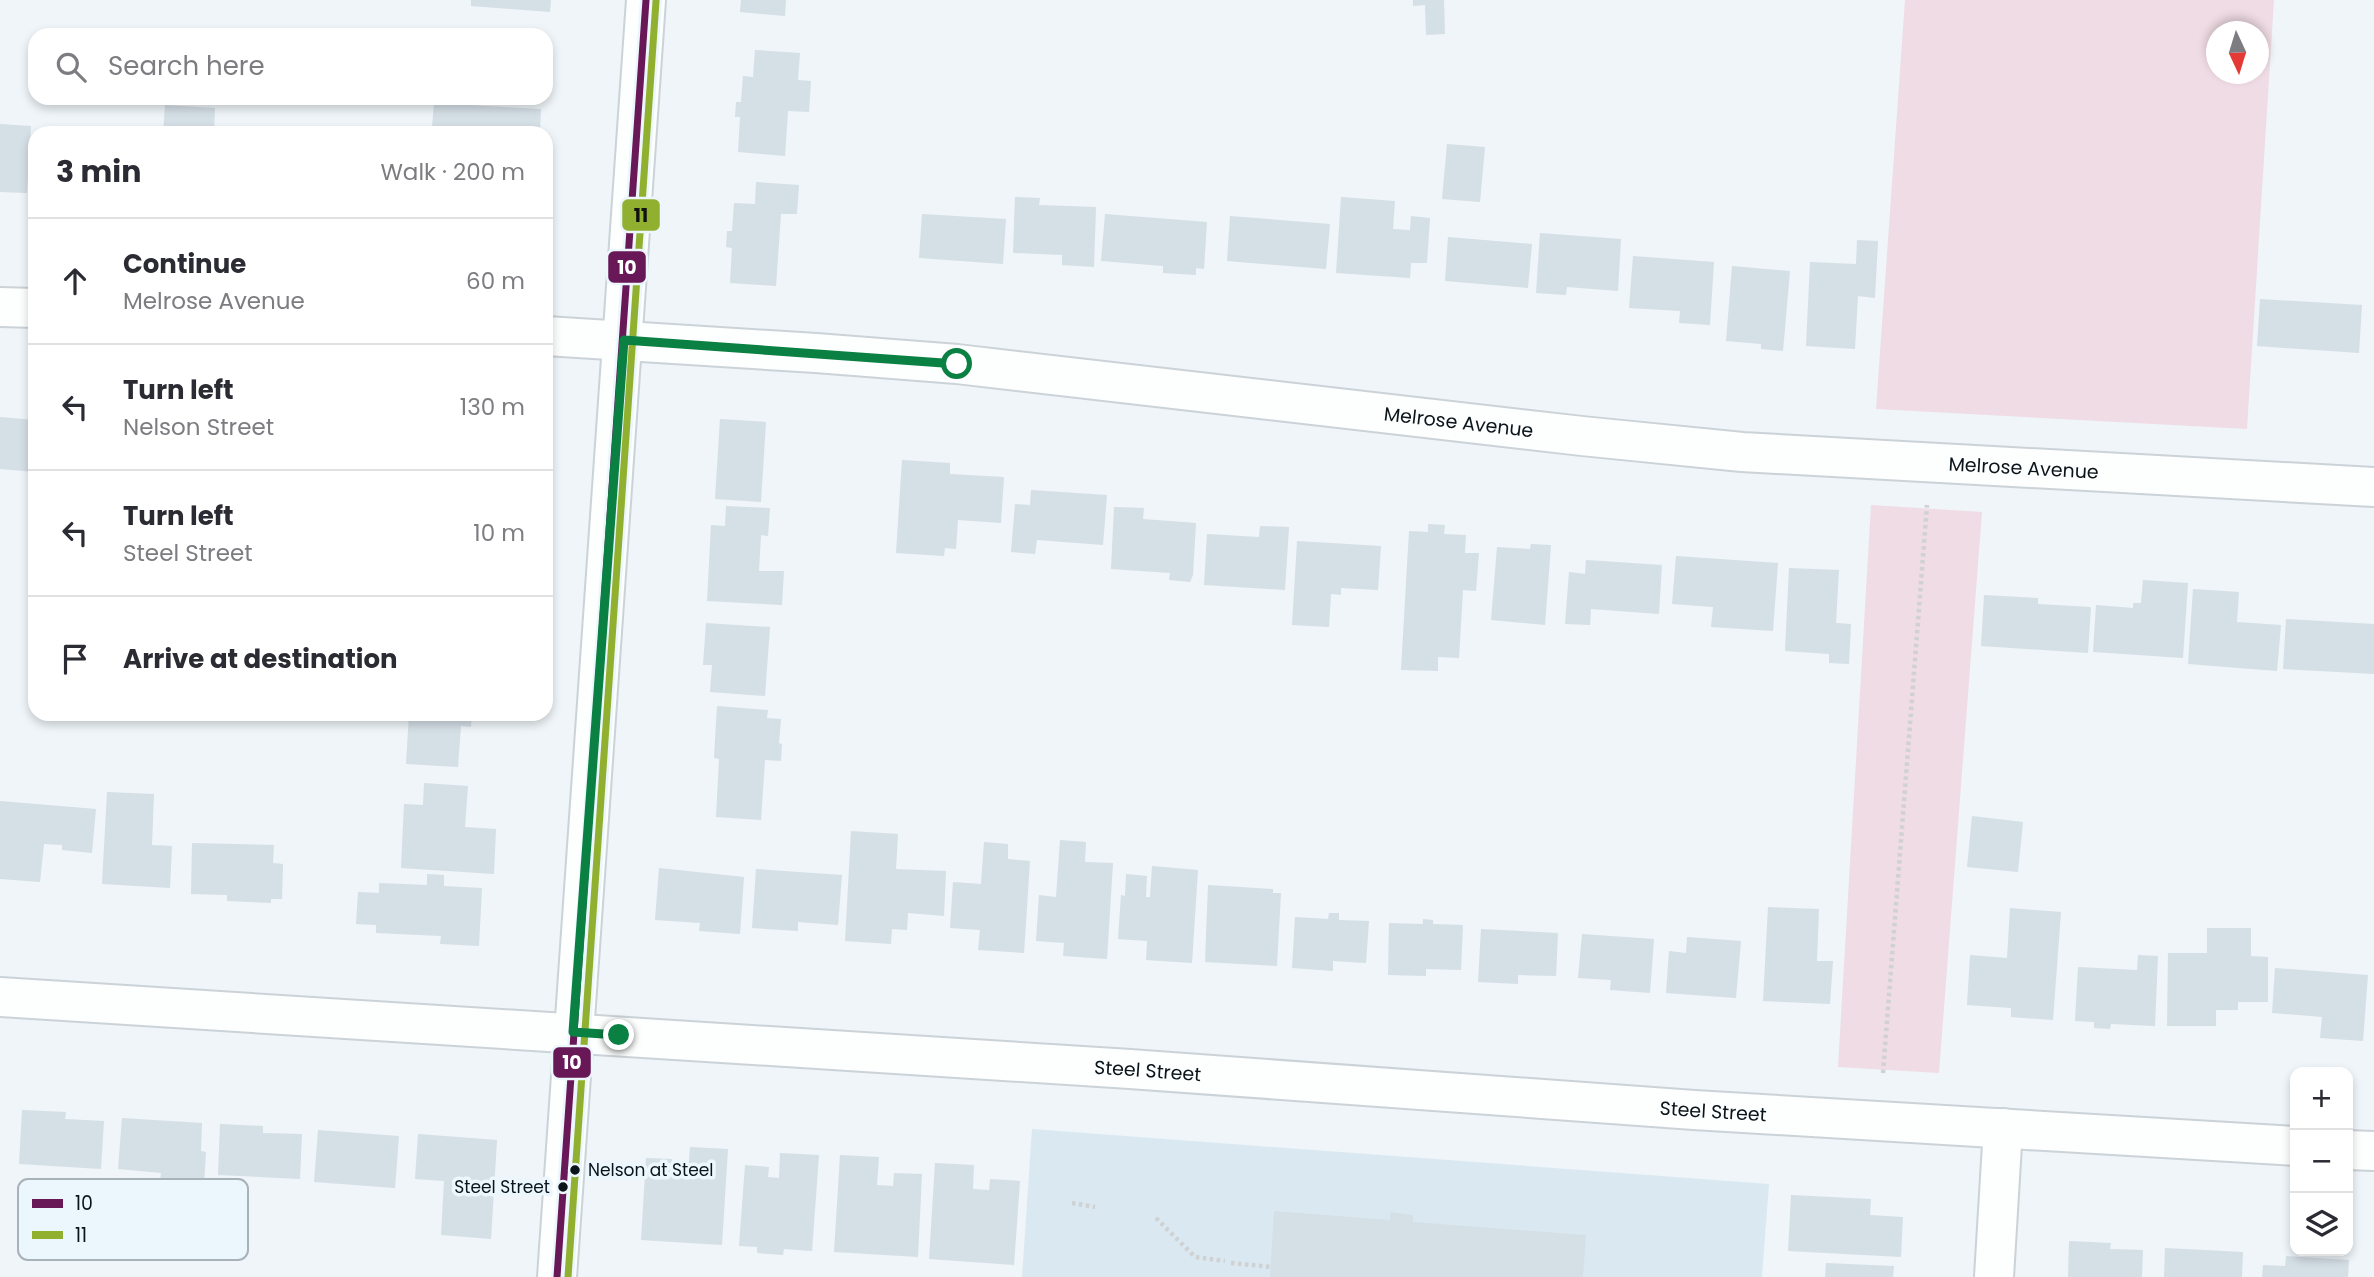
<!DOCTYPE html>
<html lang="en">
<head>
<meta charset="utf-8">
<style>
  :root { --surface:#fff; --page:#f2f2f3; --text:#2b2b33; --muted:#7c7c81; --line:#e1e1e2 }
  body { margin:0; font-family:Poppins,sans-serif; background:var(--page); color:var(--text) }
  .controls { position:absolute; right:21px; bottom:21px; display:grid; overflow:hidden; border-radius:14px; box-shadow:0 4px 10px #0003 }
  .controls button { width:63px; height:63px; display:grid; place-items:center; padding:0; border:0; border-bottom:2px solid var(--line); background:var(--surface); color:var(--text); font:35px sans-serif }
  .compass { position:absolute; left:2206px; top:21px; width:63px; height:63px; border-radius:50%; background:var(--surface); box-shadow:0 4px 10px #0003; rotate:176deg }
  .stop { position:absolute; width:21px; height:21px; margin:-16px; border:5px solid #0b8043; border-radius:50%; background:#fff }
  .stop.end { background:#0b8043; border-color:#fff; box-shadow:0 2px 7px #0008 }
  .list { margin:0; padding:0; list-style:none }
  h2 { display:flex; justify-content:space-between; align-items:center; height:91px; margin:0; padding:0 28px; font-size:30px }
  h2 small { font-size:23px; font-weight:400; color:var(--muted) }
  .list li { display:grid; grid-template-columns:46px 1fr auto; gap:21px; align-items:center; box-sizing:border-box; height:126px; padding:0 28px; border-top:2px solid var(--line) }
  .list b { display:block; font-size:26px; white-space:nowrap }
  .list p { margin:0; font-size:23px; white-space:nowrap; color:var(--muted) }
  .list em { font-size:23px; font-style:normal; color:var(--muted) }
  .icon { flex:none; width:38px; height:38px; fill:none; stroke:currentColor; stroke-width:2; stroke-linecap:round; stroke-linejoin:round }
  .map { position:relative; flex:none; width:2374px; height:1277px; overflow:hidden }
  .search { position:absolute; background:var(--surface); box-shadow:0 4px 10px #0003; left:28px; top:28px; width:525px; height:77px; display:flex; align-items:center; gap:18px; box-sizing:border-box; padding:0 24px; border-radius:21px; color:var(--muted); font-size:26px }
  .panel { position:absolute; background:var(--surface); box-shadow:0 4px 10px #0003; left:28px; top:126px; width:525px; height:595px; border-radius:21px }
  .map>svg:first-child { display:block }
</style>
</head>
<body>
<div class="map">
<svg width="2374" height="1277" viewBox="0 0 2374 1277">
  <rect width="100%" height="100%" fill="#eff5f9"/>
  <!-- built -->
  <path fill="#dae9f1" d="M1032,1129l737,55 -7,93h-740z"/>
  <!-- green -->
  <path fill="#f0dce4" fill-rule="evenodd" d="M1905,0h369l-27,429 -371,-20zM2216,32h42v42h-42z
    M1871,505l111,7 -43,561 -101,-6z"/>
  <!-- building -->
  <path fill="#d5dfe6" d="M471,0h80l-1,12 -79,-6z
    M741,0h45l-1,16 -45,-4z
    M1413,0h31l1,34 -19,1 -1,-30 -12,1z
    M546,40h5l-2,50h-3z
    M755,50l45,3 -2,27 13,1 -2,31 -21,-1 -3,45 -47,-4 2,-35h-5l1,-15h5l2,-26 10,1z
    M434,103l107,6 -1,24h-91v-5l-17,-1z
    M165,105l50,3 -1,25h-51z
    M0,124l31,2 -4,67 -27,-1z
    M1447,144l38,3 -5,55 -38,-3z
    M756,182l43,3 -2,29h-16l-5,72 -46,-3 2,-35 -6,-1 1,-16h5l2,-28 21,1z
    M1015,197l25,1 -1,7 57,2 -2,60 -32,-2v-10l-49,-2z
    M1341,197l54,4 -2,28 17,1 1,-14 19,2 -3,45h-16l-1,15 -74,-5z
    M922,214l84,5 -3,45 -84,-6z
    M1105,214l102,8 -3,47 -8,-1v7l-33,-2v-7l-62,-5z
    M1230,216l100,8 -4,45 -99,-8z
    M1540,233l81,6 -3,52 -51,-4 -1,8 -30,-2z
    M1448,237l84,7 -4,44 -83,-7z
    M1857,240l21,1 -3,57 -17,-2 -3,53 -49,-3 4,-84 46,2z
    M1633,256l81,6 -4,63 -31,-2 1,-12 -51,-3z
    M1732,266l58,5 -7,80 -22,-2v-5l-35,-3z
    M2260,299l102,6 -3,48 -102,-7z
    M0,417l35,3v52l-35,-3z
    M720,419l46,3 -5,80 -46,-3z
    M902,460l48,3v11l54,3 -3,46 -43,-3 -2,29 -11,-1 -1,8 -48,-3z
    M1031,490l76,5 -4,50 -66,-5 -2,14 -24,-2 4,-48 15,1z
    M726,506l44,2 -2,28 -7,-1 -2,36h25l-2,34 -75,-4 4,-76 14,1z
    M1114,507l30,1 -1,11 53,4 -3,52 -3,7 -21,-2 1,-7 -59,-4z
    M1428,524l17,1 -1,9 22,1 -1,18h14l-3,38 -13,-1 -4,68 -21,-1v14l-37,-1 8,-139 19,1z
    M1260,526l29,1 -4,63 -81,-5 3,-51 52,3z
    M1297,541l84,5 -3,44 -37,-2v7l-10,-1 -2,33 -37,-2z
    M1531,544l20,1 -6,80 -54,-5 6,-73 33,2z
    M1676,556l102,7 -5,68 -62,-4 2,-20 -41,-3z
    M1586,560l76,5 -3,49 -68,-5 -1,16 -25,-1 4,-52 16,2z
    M1789,568l50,2 -3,53 15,1 -2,40 -20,-1v-9l-44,-3z
    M2143,580l45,3 -5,75 -90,-6 3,-47 37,3v-5h8z
    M2193,589l46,3 -2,30 44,3 -4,46 -89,-7z
    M1984,595l54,3v6l53,3 -3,46 -107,-7z
    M2286,619l88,5v50l-91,-5z
    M706,623l64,4 -5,69 -55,-4 2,-27h-9z
    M717,706l51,4 -1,8 14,1 -2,24 3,1 -1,17 -16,-1 -4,60 -45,-3 3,-58 -5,-1z
    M409,714h63l-1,13 -10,-1 -3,41 -52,-3z
    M424,783l44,3 -3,41 31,2 -2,45 -93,-6 3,-64 19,1z
    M107,792l47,2 -2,51 20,1 -2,42 -68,-4z
    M0,801l96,8 -4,44 -30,-3v-5l-18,-1 -4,38 -40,-3z
    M1972,816l51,6 -5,50 -51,-5z
    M851,831l47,3 -2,35 50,2 -2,45 -36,-3 -1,17 -15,-1 -1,15 -46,-3z
    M1060,840l26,2 -1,20 28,1 -6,96 -44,-3 1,-13 -28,-2 3,-46 17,2z
    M984,842l24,2v15l22,2 -6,92 -46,-3 2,-20 -30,-2 3,-46 28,2z
    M192,843l82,2 -1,18 10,1 -1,35h-11v4l-44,-2v-6l-36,-1z
    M1152,866l46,4 -6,93 -46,-3 1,-19 -29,-2 3,-44 4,1 1,-22 21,2 -1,21h4z
    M659,868l85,9 -4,57 -41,-3 1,-8 -45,-3z
    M756,869l86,6 -4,50 -40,-3v9l-46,-3z
    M427,874l17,1v11l38,2 -3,58 -39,-2 1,-8 -65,-3v-8l-20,-1 2,-32 21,1v-10l48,2z
    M1208,885l65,4v4h8l-4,73 -72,-4z
    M1768,907l51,2 -2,52h16l-3,43 -67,-3z
    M2010,908l51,4 -8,108 -42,-3v-9l-44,-3 3,-50 37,3z
    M1329,913h10v7l30,1 -3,42 -33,-2v10l-41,-3 3,-51 33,2z
    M1423,919l10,1v4l30,1 -2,45 -35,-1v7l-38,-1 1,-52 34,1z
    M2207,928h44v28l17,1v45h-30v8h-22v16h-49l1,-73h39z
    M1481,929l77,4 -2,43 -38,-1v9l-40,-2z
    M1582,934l72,5 -4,54 -40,-3 1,-10 -33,-2z
    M1687,937l54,4 -5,57 -70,-5 3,-42 17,2z
    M2138,955l20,1 -3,70 -44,-2 -1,5 -16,-1v-6l-19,-1 3,-54 59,3z
    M2275,968l93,7 -5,66 -43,-3 2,-21 -50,-4z
    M22,1110l44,2 -1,7 39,2 -3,48 -82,-5z
    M122,1118l80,5 -1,28 5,1 -3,48 -33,-2 1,-8 -12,-1 2,-16 -43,-4z
    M220,1124l43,2v7l39,1 -2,45 -82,-4z
    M318,1130l81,6 -4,52 -81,-6z
    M418,1134l79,6 -6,99 -50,-4 3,-54 -29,-2z
    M690,1147l38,2 -6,96 -81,-5 5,-82 26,1 -1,13 17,1z
    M780,1153l39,2 -7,96 -28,-2 -1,6 -26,-2v-6l-18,-1 6,-81 24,2 -1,10 11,1z
    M840,1155l39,2 -2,28 16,1 1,-13 28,1 -4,83 -84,-5z
    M935,1163l39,2 -1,24 16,1 1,-11 30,2 -6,84 -85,-6z
    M1791,1195l80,4 -1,16 33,2 -2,40 -113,-6z
    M1274,1211l116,9v-8l23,3v7l173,13 -3,42h-313z
    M2069,1241l42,2 -1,6 33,1 -1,27h-74z
    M2165,1248l78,4 -1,25h-78z
    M2286,1256l63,4 -1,17h-86l1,-12 22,1z
    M1826,1263l68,3 -1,11h-68z"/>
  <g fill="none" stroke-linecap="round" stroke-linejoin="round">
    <!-- street casing -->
    <g stroke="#cbd3d8" stroke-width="42">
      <g id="street">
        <path d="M0,307l35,1"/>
        <path id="s1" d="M546,336l270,17 141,11 625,72 160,16 632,35"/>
        <path d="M557,1277l89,-1277"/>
        <path d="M1994,1277l9,-149"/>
      </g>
    </g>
    <!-- secondary casing -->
    <g stroke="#cbd3d8" stroke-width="42">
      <g id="secondary">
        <path id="s2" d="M0,997l1130,72 564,41 601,36"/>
        <path d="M2348,1150l26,1"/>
      </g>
    </g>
    <!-- path -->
    <path stroke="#cfd1d3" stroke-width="4.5" stroke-dasharray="3.5 3.5" stroke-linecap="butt" d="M1883,1073l44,-568
      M1072,1203l23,4
      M1156,1218l39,39 30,4
      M1231,1263l40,4"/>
    <!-- street -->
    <use href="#street" stroke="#fdfefe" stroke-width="38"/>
    <!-- secondary -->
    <use href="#secondary" stroke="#fdfefe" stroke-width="38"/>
    <!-- bus-1 casing -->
    <g stroke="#ebf6fd" stroke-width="12">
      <path id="bus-1" d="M557,1277l89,-1277"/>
    </g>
    <!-- bus-2 casing -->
    <g stroke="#ebf6fd" stroke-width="12">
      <path id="bus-2" d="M568,1277l88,-1276"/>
    </g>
    <!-- bus-1 -->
    <use href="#bus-1" stroke="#681757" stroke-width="7"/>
    <!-- bus-2 -->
    <use href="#bus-2" stroke="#92b02f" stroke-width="7"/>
  </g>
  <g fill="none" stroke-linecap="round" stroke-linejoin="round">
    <!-- route -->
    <path stroke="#0b8043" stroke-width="9" d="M619,1035l-46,-3 51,-692 333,24"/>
  </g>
  <!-- markers -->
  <g fill="#0a141a" stroke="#ebf6fd" stroke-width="2.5">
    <circle cx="575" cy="1170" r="6"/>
    <circle cx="563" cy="1187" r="6"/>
  </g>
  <g text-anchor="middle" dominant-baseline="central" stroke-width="7" stroke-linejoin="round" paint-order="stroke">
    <!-- bus labels -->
    <g font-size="17" fill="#0a141a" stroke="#ebf6fd" text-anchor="start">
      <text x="588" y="1170">Nelson at Steel</text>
      <text x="550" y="1187" text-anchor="end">Steel Street</text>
    </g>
    <!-- street labels -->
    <g font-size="19" fill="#0a141a" stroke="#ebf6fd">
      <text stroke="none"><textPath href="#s1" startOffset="917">Melrose Avenue</textPath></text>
      <text stroke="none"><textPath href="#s1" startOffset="1484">Melrose Avenue</textPath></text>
      <text stroke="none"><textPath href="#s2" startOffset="1150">Steel Street</textPath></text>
      <text stroke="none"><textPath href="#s2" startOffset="1717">Steel Street</textPath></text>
    </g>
  </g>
  <!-- legend -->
  <rect x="18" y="1179" width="230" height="81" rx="10" fill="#ebf6fd" stroke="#a8b2b9" stroke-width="2"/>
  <rect x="32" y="1199" width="31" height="9" fill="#681757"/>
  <rect x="32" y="1231" width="31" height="8" fill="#92b02f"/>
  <g font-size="19" fill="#0a141a">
    <text x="75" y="1210">10</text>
    <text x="75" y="1242">11</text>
  </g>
  <g stroke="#ebf6fd" stroke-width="2.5">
    <rect x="621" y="198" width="40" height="34" rx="7" fill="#92b02f"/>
    <rect x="607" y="250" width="40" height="34" rx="7" fill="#681757"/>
    <rect x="552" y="1046" width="40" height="33" rx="7" fill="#681757"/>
  </g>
  <g font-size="19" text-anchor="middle" font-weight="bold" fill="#fff">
    <text x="627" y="274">10</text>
    <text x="572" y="1069">10</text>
  </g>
  <g font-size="19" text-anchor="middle" font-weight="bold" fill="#111">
    <text x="641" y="222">11</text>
  </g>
</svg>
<div class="controls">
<button>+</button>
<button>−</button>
<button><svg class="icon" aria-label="layers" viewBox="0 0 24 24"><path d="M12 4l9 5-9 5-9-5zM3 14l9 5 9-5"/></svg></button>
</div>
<svg class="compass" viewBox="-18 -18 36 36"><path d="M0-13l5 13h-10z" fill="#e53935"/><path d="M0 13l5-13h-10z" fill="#7c7c81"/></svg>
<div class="stop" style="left:957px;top:364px"></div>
<div class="stop end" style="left:619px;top:1035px"></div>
<div class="search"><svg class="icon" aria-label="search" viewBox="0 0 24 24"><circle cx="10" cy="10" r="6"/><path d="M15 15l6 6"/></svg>Search here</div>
<section class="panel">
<h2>3 min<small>Walk · 200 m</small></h2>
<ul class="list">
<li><svg class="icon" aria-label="ahead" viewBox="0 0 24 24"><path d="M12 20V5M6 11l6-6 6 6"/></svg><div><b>Continue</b><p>Melrose Avenue</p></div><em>60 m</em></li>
<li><svg class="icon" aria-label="left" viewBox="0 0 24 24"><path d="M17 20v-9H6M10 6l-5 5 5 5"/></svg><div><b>Turn left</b><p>Nelson Street</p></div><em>130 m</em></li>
<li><svg class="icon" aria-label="left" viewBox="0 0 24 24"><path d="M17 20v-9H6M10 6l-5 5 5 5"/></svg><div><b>Turn left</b><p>Steel Street</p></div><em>10 m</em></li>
<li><svg class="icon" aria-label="arrive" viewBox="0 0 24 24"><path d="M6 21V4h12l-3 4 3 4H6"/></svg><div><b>Arrive at destination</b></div></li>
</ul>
</section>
</div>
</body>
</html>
